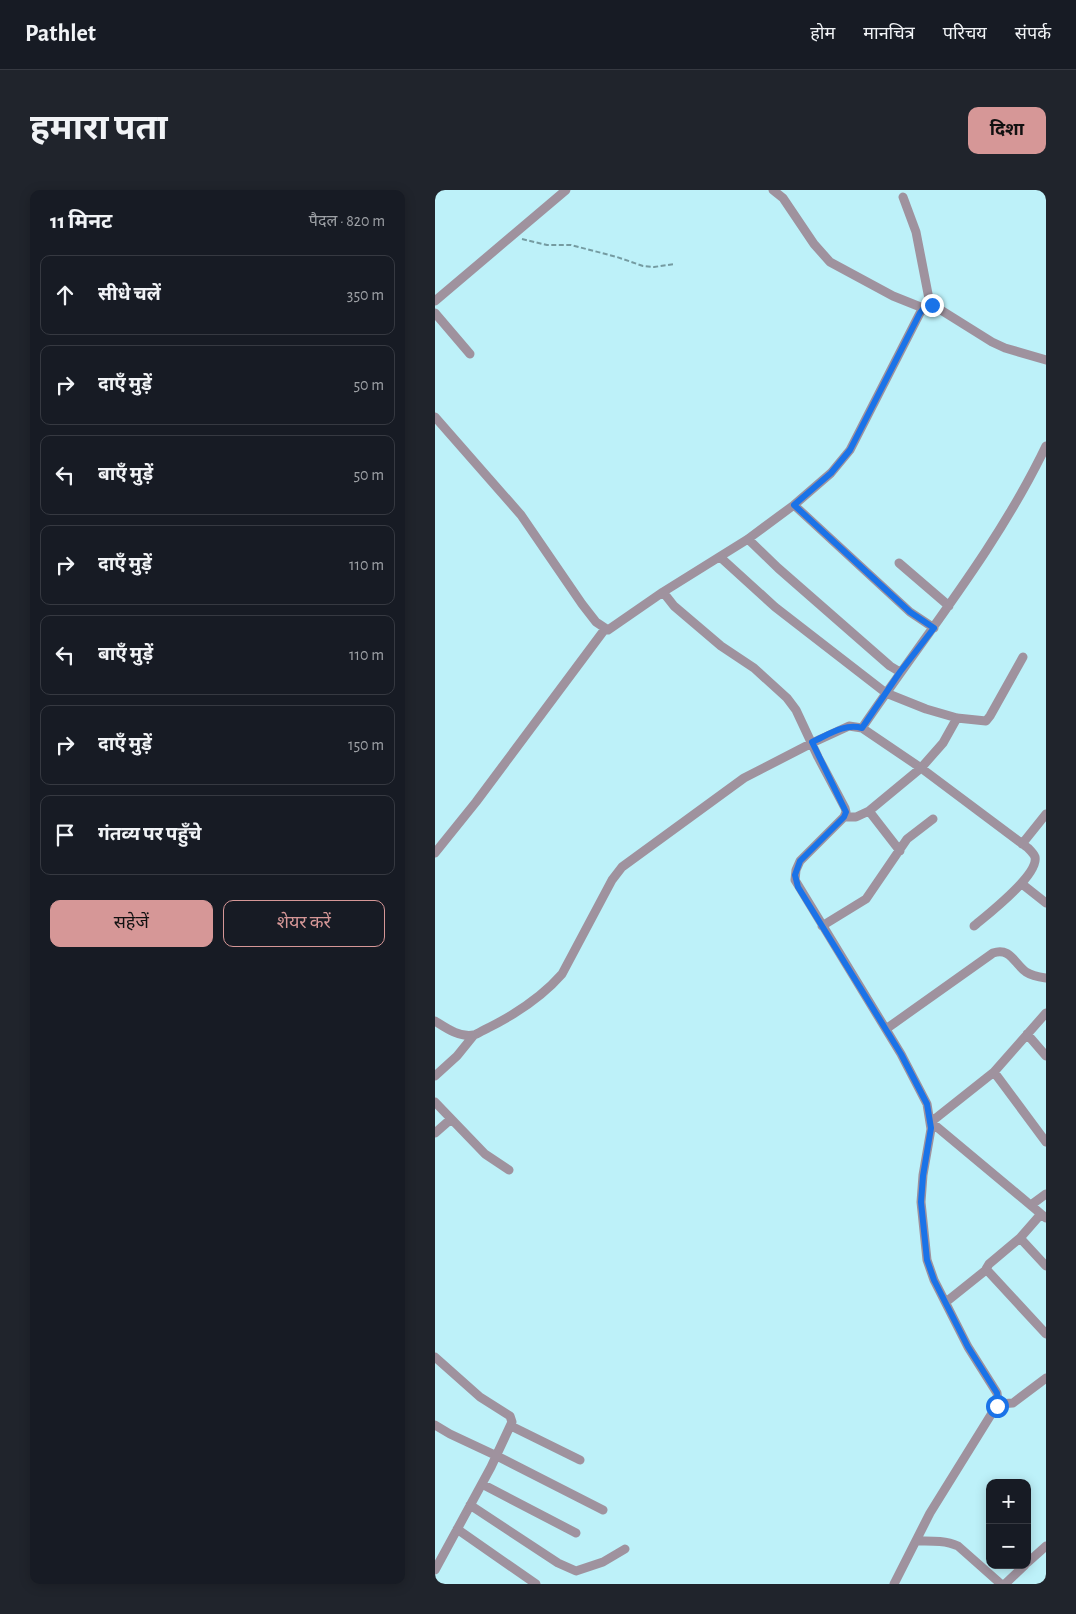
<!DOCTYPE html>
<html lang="hi">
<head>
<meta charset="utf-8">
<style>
  :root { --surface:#171b24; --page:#20242c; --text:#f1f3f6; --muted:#9ea1a6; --line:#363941; --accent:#d69797 }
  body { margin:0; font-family:"Alegreya Sans","Noto Sans Devanagari",sans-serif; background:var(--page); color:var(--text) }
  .controls { position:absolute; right:15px; bottom:15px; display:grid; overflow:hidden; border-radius:10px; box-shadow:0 2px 12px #0003 }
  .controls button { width:45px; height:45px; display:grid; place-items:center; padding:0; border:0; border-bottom:1px solid var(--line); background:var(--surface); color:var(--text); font:25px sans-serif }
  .stop { position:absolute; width:15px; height:15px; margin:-11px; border:4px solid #1a73e8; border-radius:50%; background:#fff }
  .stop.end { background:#1a73e8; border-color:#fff; box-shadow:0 1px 5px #0008 }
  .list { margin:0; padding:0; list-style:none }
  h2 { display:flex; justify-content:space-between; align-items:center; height:65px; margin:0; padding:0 20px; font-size:21px }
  h2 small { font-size:16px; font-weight:400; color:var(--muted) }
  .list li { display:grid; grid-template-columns:32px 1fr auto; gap:15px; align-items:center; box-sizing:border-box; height:80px; margin:0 10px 10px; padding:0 10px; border:1px solid var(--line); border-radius:10px }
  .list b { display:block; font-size:19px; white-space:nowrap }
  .list em { font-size:16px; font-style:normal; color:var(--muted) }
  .actions { display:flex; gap:10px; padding:15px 20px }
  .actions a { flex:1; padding:11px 0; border:1px solid var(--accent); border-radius:10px; text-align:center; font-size:18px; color:var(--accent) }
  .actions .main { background:var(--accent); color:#111 }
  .icon { flex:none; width:28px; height:28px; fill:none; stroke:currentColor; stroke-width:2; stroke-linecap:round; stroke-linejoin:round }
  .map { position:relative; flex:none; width:611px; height:1394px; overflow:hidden; border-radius:10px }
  header { display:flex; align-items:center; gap:30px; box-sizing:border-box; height:70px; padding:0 25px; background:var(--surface); border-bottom:1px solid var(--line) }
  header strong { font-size:24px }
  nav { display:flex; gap:28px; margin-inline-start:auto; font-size:18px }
  .intro { display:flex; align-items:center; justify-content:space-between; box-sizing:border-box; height:120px; padding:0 30px }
  h1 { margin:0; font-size:35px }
  .button { padding:12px 22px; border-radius:10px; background:var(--accent); color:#111; font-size:18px; font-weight:700 }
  main { display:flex; gap:30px; padding:0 30px }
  aside { flex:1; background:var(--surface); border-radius:10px; box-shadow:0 2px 12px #0003 }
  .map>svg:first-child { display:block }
</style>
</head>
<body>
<header>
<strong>Pathlet</strong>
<nav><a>होम</a><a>मानचित्र</a><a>परिचय</a><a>संपर्क</a></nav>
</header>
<div class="intro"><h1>हमारा पता</h1><a class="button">दिशा</a></div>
<main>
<aside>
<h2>11 मिनट<small>पैदल · 820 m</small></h2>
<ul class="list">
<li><svg class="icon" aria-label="ahead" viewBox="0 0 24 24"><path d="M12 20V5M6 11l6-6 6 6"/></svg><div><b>सीधे चलें</b></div><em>350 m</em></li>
<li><svg class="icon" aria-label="right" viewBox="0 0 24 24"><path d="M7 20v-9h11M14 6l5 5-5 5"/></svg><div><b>दाएँ मुड़ें</b></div><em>50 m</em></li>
<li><svg class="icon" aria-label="left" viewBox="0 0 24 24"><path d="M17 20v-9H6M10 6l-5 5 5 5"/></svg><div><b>बाएँ मुड़ें</b></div><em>50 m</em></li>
<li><svg class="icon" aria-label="right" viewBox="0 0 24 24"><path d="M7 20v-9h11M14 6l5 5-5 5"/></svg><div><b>दाएँ मुड़ें</b></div><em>110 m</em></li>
<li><svg class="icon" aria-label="left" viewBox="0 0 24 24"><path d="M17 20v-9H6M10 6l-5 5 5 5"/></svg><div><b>बाएँ मुड़ें</b></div><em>110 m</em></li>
<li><svg class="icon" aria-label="right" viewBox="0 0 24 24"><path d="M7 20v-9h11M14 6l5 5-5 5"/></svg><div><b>दाएँ मुड़ें</b></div><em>150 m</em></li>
<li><svg class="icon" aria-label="arrive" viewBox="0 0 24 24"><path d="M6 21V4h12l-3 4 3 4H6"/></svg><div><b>गंतव्य पर पहुँचे</b></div></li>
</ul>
<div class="actions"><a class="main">सहेजें</a><a>शेयर करें</a></div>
</aside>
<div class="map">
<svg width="611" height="1394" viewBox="0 0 611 1394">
  <rect width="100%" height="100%" fill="#bdf1f9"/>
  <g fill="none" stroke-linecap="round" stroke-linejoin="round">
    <!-- path -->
    <path stroke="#759ba1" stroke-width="2" stroke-dasharray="5 2.5" stroke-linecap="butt" d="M87,49l25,6h24l46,12 26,9 11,1 20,-3"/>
    <!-- street -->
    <path stroke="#9f929e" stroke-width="9" d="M338,0l10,8 31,46 16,18 63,34 30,12
      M468,7l13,35 14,72
      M0,111l131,-111
      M0,123l35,41
      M0,227l86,98 61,89 14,18 12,8 55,-38 85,-53 46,-34 37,-32 19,-23 70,-137 6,-8h6l4,2 56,35 13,6 41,12
      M359,315l116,107 24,16
      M313,349l30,29 112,98 10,6
      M285,367l55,50 111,86 40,16 31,9 29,3 4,-5 33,-59
      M464,373l50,43
      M228,402l11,14 47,40 33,22 33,30 9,12 22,47 27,51 1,4 -2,5 -44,44 -4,9 -1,10 106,174 26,50 4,25 -8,46 -2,27 6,58 7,20 34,67 29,46 1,8 -1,4 -67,108 -36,71
      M427,538c63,-93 135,-180 184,-282
      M434,621l31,40
      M409,627h12l13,-6 52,-43 22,-25 14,-25
      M587,654l24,-30
      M0,663l41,-51 129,-173
      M587,694l24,19
      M387,736l44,-27 41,-60 26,-20
      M611,823l-52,59 -63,50 115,96
      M0,831c11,7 25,17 39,14 4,-1 9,-5 14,-7 28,-14 53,-30 74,-54l50,-94 10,-13 122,-89 68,-35 37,-17 13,2 59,40 107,80c2,2 6,6 7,9 4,18 -48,58 -61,69
      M451,839l107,-76c17,-6 21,10 33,19 6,4 13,5 20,6
      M592,844l19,22
      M559,882l52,70
      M0,886l22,-20 17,-21
      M0,912l50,52 24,16
      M0,943l16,-14
      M596,1015l15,-11
      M606,1024l-21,24 -31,26 -3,5 60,65
      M585,1048l26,28
      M511,1112l40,-32
      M0,1167l45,40 30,19 2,6 -21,45 -56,103
      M563,1214l15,-1 33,-25
      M0,1235l15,9 47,22 106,54
      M76,1236l69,34
      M47,1294l94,49
      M35,1315l88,58 18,8 27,-9 22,-13
      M22,1339l79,55
      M481,1351c14,0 29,-1 42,5l43,38
      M592,1373l19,-17
      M570,1394l20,-19"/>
  </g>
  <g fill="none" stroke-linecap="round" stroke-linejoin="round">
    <!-- route -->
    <path stroke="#1a73e8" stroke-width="6" d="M497,115h-6l-6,8 -70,137 -19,23 -37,32 116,107 24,16 -34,44 -38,56c-18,-5 -34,7 -50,14l34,70 -2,5 -44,44 -5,14 3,12 103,167 26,50 4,24 -8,48 -2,26 6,58 7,20 34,67 29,46 1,8 -1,5"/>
  </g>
</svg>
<div class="controls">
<button>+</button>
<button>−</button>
</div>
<div class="stop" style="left:562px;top:1216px"></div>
<div class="stop end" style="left:497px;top:115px"></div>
</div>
</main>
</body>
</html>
